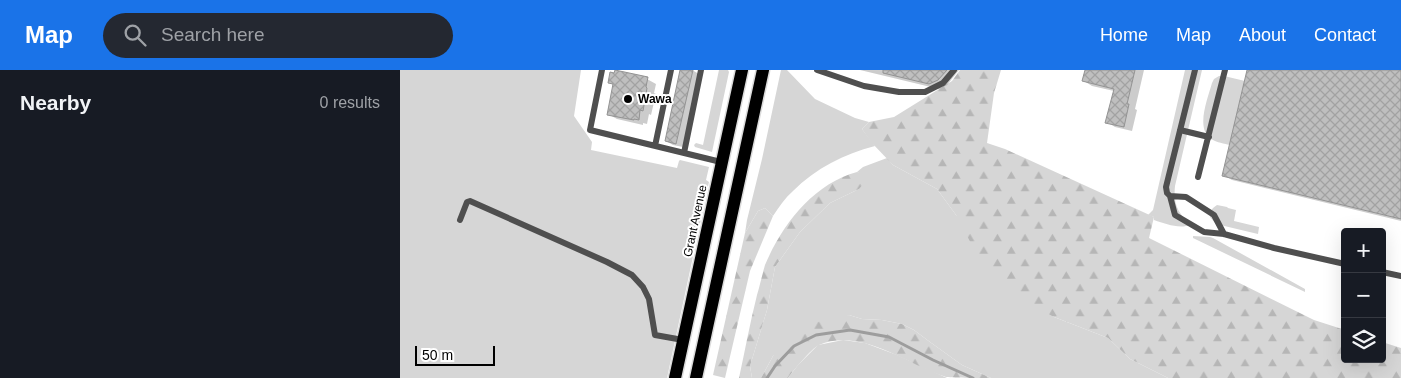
<!DOCTYPE html>
<html lang="en">
<head>
<meta charset="utf-8">
<style>
  :root { --surface:#171b24; --page:#242831; --text:#f1f3f6; --muted:#9ea1a6; --line:#363941; --accent:#1a73e8 }
  body { margin:0; font-family:Helvetica,sans-serif; background:var(--page); color:var(--text) }
  .controls { position:absolute; right:15px; bottom:15px; display:grid; overflow:hidden; border-radius:5px; box-shadow:0 5px 20px #0002 }
  .controls button { width:45px; height:45px; display:grid; place-items:center; padding:0; border:0; border-bottom:1px solid var(--line); background:var(--surface); color:var(--text); font:25px sans-serif }
  .scale { position:absolute; left:15px; bottom:12px; width:80px; box-sizing:border-box; padding-left:5px; border:2px solid #000; border-top:0; font-size:14px; line-height:18px; white-space:nowrap; color:#000; -webkit-text-stroke:4px #fff; paint-order:stroke }
  .list { margin:0; padding:0; list-style:none }
  h2 { display:flex; justify-content:space-between; align-items:center; height:65px; margin:0; padding:0 20px; font-size:21px }
  h2 small { font-size:16px; font-weight:400; color:var(--muted) }
  .icon { flex:none; width:28px; height:28px; fill:none; stroke:currentColor; stroke-width:2; stroke-linecap:round; stroke-linejoin:round }
  .map { position:relative; flex:none; width:1001px; height:308px; overflow:hidden }
  header { display:flex; align-items:center; gap:30px; box-sizing:border-box; height:70px; padding:0 25px; background:var(--accent); color:#fff }
  header strong { font-size:24px }
  nav { display:flex; gap:28px; margin-inline-start:auto; font-size:18px }
  .search { width:350px; height:45px; background:var(--page); display:flex; align-items:center; gap:12px; box-sizing:border-box; padding:0 18px; border-radius:28px; color:var(--muted); font-size:19px }
  main { display:flex }
  aside { flex:1; background:var(--surface) }
  .map>svg:first-child { display:block }
</style>
</head>
<body>
<header>
<strong>Map</strong>
<div class="search"><svg class="icon" aria-label="search" viewBox="0 0 24 24"><circle cx="10" cy="10" r="6"/><path d="M15 15l6 6"/></svg>Search here</div>
<nav><a>Home</a><a>Map</a><a>About</a><a>Contact</a></nav>
</header>
<main>
<aside>
<h2>Nearby<small>0 results</small></h2>
<ul class="list">
</ul>
</aside>
<div class="map">
<svg width="1001" height="308" viewBox="0 0 1001 308">
  <defs>
    <pattern id="forest-firs" width="22" height="20" patternUnits="userSpaceOnUse" patternTransform="scale(1.25)"><rect width="22" height="20" fill="#d6d6d6"/><path d="M5 1l3.5 6h-7zM16 11l3.5 6h-7z" fill="#b6b6b6"/></pattern>
    <pattern id="building-cross-hatch" width="8" height="8" patternUnits="userSpaceOnUse" patternTransform="scale(1.25)"><rect width="8" height="8" fill="#bfbfbf"/><path d="M0 0l8 8M0 8l8-8" fill="none" stroke="#a2a2a2"/></pattern>
  </defs>
  <rect width="100%" height="100%" fill="#fff"/>
  <!-- green -->
  <path fill="#d6d6d6" d="M0,0h181l-7,46 18,26 -1,8 86,18 2,-7 1,-1 29,7 -3,13 3,2 -42,196h-267z
    M319,0h9l1,2 -17,80 -17,-5 -1,-2 2,-2 7,2z
    M381,0h6l28,29 40,19 14,4 -7,7 13,17c-31,8 -59,22 -82,45 -8,7 -14,16 -20,25l-8,-8 -7,3 -13,22 2,-13 15,-61z
    M785,0h17l-27,116c-2,18 3,27 16,39 -13,4 -25,-1 -37,-5v-3l-6,-2 5,-5z
    M819,6h5l42,10 -15,63c-9,-2 -31,-5 -38,-9 -19,-9 -5,-42 -1,-57l2,-4z
    M487,88l6,7 44,24 19,26 98,102 54,21 22,21 38,19h-177l-29,-13 -32,-23 -16,-12 -12,-6 -20,-4 -20,-1 -13,-4 -76,41 -12,22h-9l-2,-12 17,-56 8,-43 25,-35 30,-29 29,-14 3,-15 -5,-2 6,-5z
    M817,135l10,2 1,1 8,2 -2,11 25,6 -1,7 -42,-10 -6,-7c0,-6 1,-8 7,-12z
    M793,166l17,1 3,1 92,51v3l-112,-54z
    M443,270l22,3 32,12 50,23h-159l10,-13 20,-20z"/>
  <!-- forest -->
  <path fill="url(#forest-firs)" d="M560,0h41l-7,23 -7,50 18,6 149,68 -5,21 165,82 31,10v29h37v-17l19,6v30h-233l-38,-19 -22,-21 -54,-21 -31,-17 -49,-51 -18,-34 -19,-26 -44,-24 -22,-23 -9,-13 7,-7 25,-5 58,-36z
    M457,102l5,1 3,9 -6,7 -29,14 -30,29 -25,35 -8,43 -17,56 2,12h-13c6,-28 11,-55 18,-83 3,-10 5,-20 8,-30 17,-40 48,-81 92,-93z
    M365,138l8,8 -23,55 -25,107 -12,-3 32,-142 13,-22z
    M449,245l13,4 20,1 20,4 12,6 16,12 32,23 29,13c-11,0 -36,0 -45,-1 -38,-12 -85,-50 -127,-32 -8,4 -25,25 -31,33h-27l12,-22 27,-25 17,-9z"/>
  <!-- shadow -->
  <path fill="#0003" d="M282,0h10l7,4 -16,73 -10,-2 -7,-4z
    M460,0h99l-12,15 -8,4z
    M686,0h58l-9,39 2,1 -5,21 -17,-4 -8,-5 7,-31 -22,-5 -8,-5z
    M848,0h153v151l-169,-41 -9,-5z
    M247,9l9,5 -2,9 2,1 -5,21 -2,-1 -2,10 -4,-1v2l-26,-6 -9,-5 6,-29 -4,-2z"/>
  <g fill="none" stroke-linecap="round" stroke-linejoin="round">
    <!-- stream -->
    <path stroke="#9d9d9d" stroke-width="3" d="M367,308l8,-12 19,-20 22,-11 34,-5 39,7 44,23 40,18"/>
  </g>
  <!-- building -->
  <path fill="url(#building-cross-hatch)" stroke="#939393" d="M215,0l33,7 -2,10 1,1 -4,23 -3,-1 -1,10 -5,-1v1l-27,-5 6,-31 -5,-1 2,-11 4,1z
    M280,0h13l-17,74 -11,-3z
    M483,0h64l-9,10 -9,4 -46,-11z
    M685,0h50l-8,34h2l-5,23 -19,-4 9,-34 -32,-8z
    M847,0h154v149l-179,-43z"/>
  <g fill="none" stroke-linecap="round" stroke-linejoin="round">
    <!-- primary casing -->
    <g stroke="#dbdbdb" stroke-width="15">
      <path id="primary" d="M275,308l67,-308
        M296,308l67,-308"/>
    </g>
    <!-- service -->
    <path stroke="#4f4f4f" stroke-width="6" d="M202,0l-12,60 131,32
      M417,0l47,16 35,6h26l18,-9 11,-13
      M795,0l-29,117 1,6 3,3 5,19 29,17 20,2 50,14 71,16
      M780,60l29,7
      M255,76l16,-76
      M284,83l17,-83
      M798,107l27,-107
      M770,126l16,1 28,18 10,19
      M60,150l7,-18 3,-1 137,61 25,13 11,12 6,12 6,36 28,5
      M982,202l19,4"/>
    <!-- primary -->
    <use href="#primary" stroke="#000" stroke-width="12"/>
  </g>
  <!-- markers -->
  <circle fill="#000" stroke="#fff" stroke-width="2" cx="228" cy="29" r="5"/>
  <g text-anchor="middle" dominant-baseline="central" stroke-width="4" stroke-linejoin="round" paint-order="stroke">
    <!-- poi labels -->
    <g font-size="12" font-weight="bold" fill="#000" stroke="#fff" text-anchor="start">
      <text x="238" y="29">Wawa</text>
    </g>
    <!-- street labels -->
    <g font-size="12" fill="#000" stroke="#fff">
      <text transform="translate(295 151) rotate(-78)">Grant Avenue</text>
    </g>
  </g>
</svg>
<div class="controls">
<button>+</button>
<button>−</button>
<button><svg class="icon" aria-label="layers" viewBox="0 0 24 24"><path d="M12 4l9 5-9 5-9-5zM3 14l9 5 9-5"/></svg></button>
</div>
<div class="scale">50 m</div>
</div>
</main>
</body>
</html>
